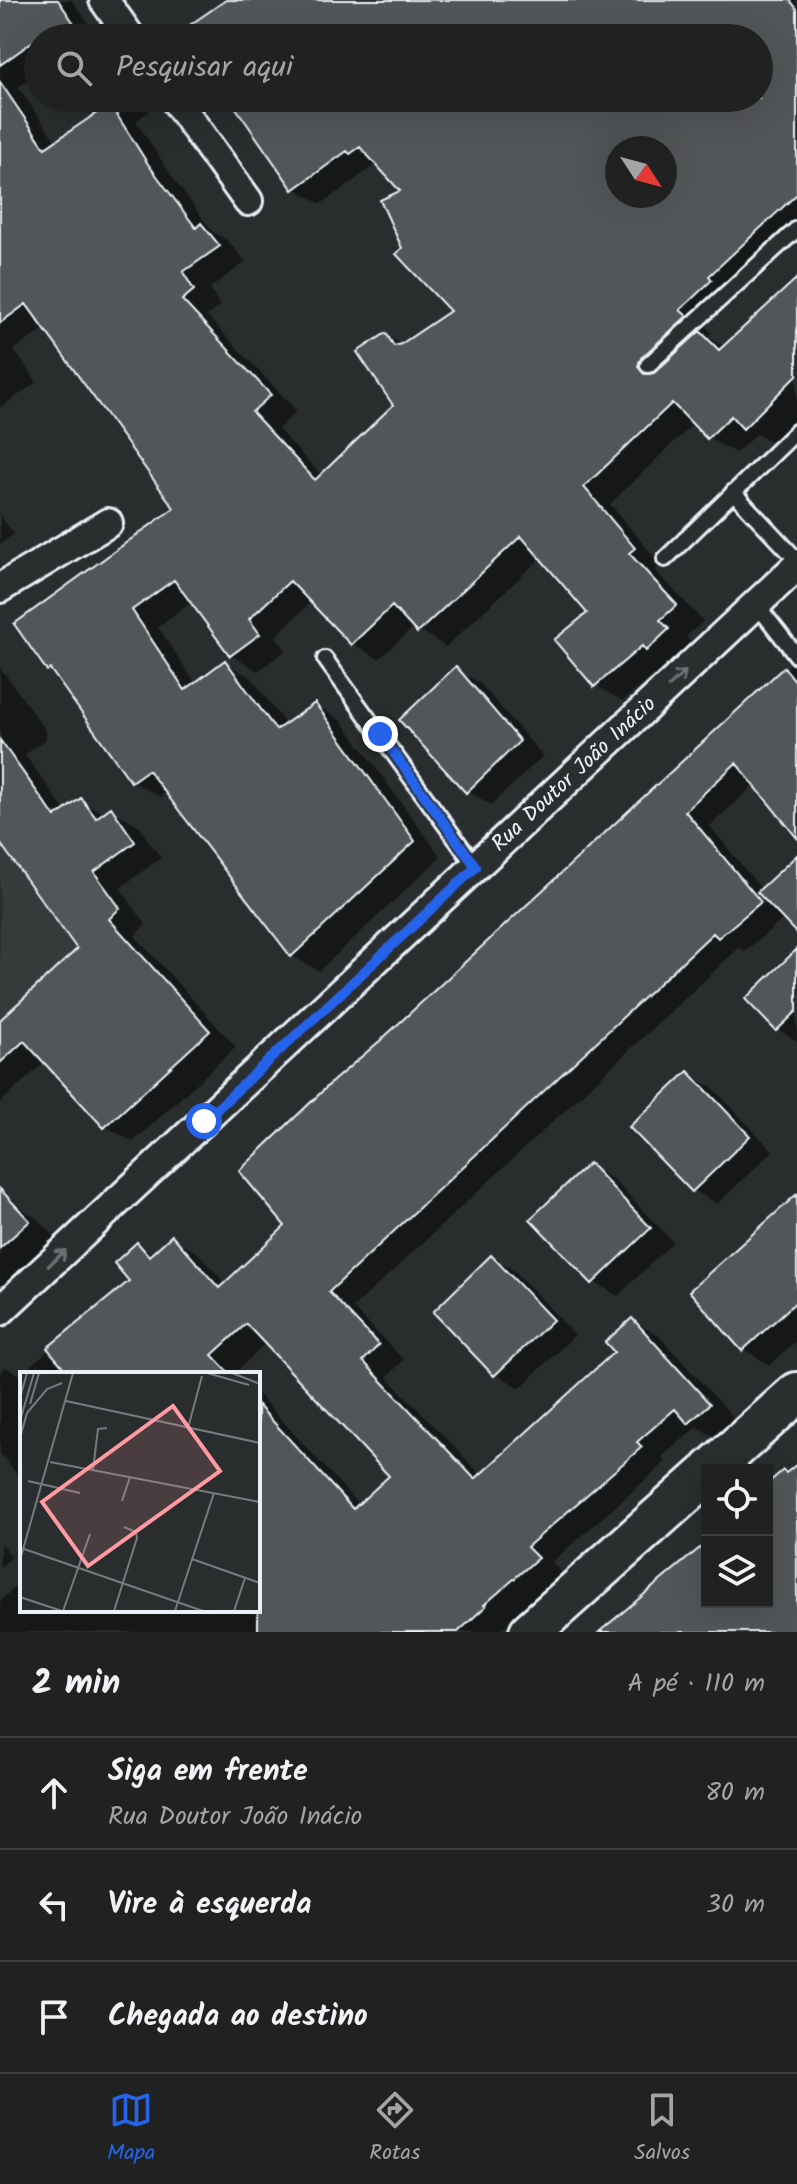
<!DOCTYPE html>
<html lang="pt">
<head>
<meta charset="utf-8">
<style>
  :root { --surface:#202222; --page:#2d2f2f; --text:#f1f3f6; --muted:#a2a4a5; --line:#3d3f40; --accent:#2563eb }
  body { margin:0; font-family:Kalam,sans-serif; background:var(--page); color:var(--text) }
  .controls { position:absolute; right:24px; bottom:24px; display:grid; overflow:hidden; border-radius:0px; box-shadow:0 8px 32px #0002 }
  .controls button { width:72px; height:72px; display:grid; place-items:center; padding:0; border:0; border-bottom:2px solid var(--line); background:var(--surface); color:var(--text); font:40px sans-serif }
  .compass { position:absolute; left:605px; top:136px; width:72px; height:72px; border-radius:50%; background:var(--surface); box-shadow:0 8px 32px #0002; rotate:126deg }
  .stop { position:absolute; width:24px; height:24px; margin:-18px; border:6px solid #2563eb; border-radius:50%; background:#fff }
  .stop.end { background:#2563eb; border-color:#fff; box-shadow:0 2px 8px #0008 }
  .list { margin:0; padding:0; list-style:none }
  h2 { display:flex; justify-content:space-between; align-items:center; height:104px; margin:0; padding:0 32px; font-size:34px }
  h2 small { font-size:26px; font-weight:400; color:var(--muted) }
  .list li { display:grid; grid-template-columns:52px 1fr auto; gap:24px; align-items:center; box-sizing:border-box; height:112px; padding:0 32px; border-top:2px solid var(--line) }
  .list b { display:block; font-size:30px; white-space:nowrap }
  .list p { margin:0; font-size:26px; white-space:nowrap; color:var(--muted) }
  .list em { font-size:26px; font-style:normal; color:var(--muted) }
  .icon { flex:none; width:44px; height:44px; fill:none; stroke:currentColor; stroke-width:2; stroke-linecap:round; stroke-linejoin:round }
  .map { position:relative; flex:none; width:797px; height:1632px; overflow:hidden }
  .search { position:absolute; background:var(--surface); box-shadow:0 8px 32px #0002; left:24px; right:24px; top:24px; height:88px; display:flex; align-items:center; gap:20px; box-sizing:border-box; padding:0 28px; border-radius:44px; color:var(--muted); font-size:30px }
  .sheet { height:440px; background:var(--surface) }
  nav { display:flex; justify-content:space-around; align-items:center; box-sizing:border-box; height:112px; border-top:2px solid var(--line); background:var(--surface); font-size:22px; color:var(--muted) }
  nav a { display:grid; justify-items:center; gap:4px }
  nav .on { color:var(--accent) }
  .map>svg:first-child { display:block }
</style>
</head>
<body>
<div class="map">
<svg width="797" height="1632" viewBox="0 0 797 1632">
  <rect width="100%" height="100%" fill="#2a2d2e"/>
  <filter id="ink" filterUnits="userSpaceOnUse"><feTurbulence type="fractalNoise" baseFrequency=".0125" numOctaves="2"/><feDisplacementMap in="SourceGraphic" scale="16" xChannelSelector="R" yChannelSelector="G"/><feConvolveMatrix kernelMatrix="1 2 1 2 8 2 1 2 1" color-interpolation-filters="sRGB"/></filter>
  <g filter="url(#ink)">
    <!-- built -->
    <path fill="#363a3b" d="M0,740l120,168 -120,117z"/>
    <!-- shadow -->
    <path fill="#0007" fill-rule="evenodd" d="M0,0h72l27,38h-61v35l-20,14 39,56 36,-25 -14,-20h62l9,13 -14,10 39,60 38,51 15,9 18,21 -36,26 10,18 -13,10 90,95 -19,18 44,47 74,-70 -10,-71 17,10 50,-34 -48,-62 -2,-58 -22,-24 -7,-1 -53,38 -27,-16 -63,-90h528v-60h-570l40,-38h568v235l-62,58 3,3 -32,30 6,7 -4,4 17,10 72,-67v138l-25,25 -16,-9 -20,19 -27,-15 -15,-15 -84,81 51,61 -6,5 48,51 -17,16 9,9 -20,19 -6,-3 -46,39 -28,-16 -6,-72 -47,-56 -96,90 -32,-20 -35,32 -27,-16 -40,-42 -36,35 10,14 -28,21 -27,-16 -39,-53 -34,25 38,57 29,-21 27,15 34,47 29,-20 27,16 99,136 -122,114 -27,-15 -125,-165 -7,6 -28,-16 -76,-107 -7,-4 128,-161 -131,-181 -32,22 23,32 -37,26zM617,148h48v48h-48zM633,352l29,16 -3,3 -28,-16z
      M0,515l14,19 -14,10z
      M790,665l7,3v167l-42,-51 -45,42 52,64 35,-32v73l-12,-13 -40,33 -6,-3 -386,360 51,52 -17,17 95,99 135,-124 15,-32 26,15 77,84 -20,18 -18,-10 -35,30 4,5 -114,100 10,12 -54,47 2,1 -11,10h-499v-31l22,-21v30h236v-216l102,112 32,-30 -126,-133 -29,28 3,3h-218v106l-22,-27v-80l6,-6 13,8 113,-94 5,-36 17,9 18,-16 26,15 28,31 62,-58 95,-186z
      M0,667l46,64v8l-21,16 41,57 15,-11 24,13 6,-4 27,15 23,33 -41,30 26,36 -11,12 101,111 -103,95 -28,-16 -59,-65 -46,42v-81l79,-73 -75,-104 -4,3z
      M456,669l24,14 63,73 -52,49 -23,-14z
      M797,952v89l-20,-12z
      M688,1074l24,13 61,64 -56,53 -24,-14z
      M589,1166l24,13 60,63 -55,54 -24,-14z
      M0,1188l25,23 13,8 20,20 -58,54z
      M797,1197v143l-27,25 -27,-16z
      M491,1258l24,13 60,64 -55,53 -24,-14 -60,-62z
      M0,1542l12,15 -12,10z"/>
    <!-- building -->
    <path fill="#535759" stroke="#e8f1f8" stroke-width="2" fill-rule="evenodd" d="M0,0h58l26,38h-46l-38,27z
      M226,0h564l7,9v185l-88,82 3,4 -32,30 7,6 -46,42 -3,8 6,8 10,-1 46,-42 19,19 78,-72v97l-54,54 -12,-13 -24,23 -35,-36 -88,84 51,61 -6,5 48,52 -17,15 9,9 -23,22 -4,-5 -48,41 -40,-47 33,-27 -66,-77 -104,97 -25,-27 -41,39 -61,-64 -41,38 11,15 -30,22 -56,-76 -42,30 53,80 40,-30 51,70 39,-27 100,138 -124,116 -143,-187 -17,12 -81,-113 -3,2 -33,-47 160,-116 -148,-204 -26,19v-241l45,66 65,-44 38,60 48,64 5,-5 19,23 -37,26 11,18 -12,10 89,95 -19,17 63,68 78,-75 -36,-53 29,-19 8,13 7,-2 49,-33 -54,-57 6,-6 -22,-48 20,-9 -40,-44 -10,7 -3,-3 -54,39 -64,-92h530v-60h-588zM617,148h48v48h-48z
      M456,666l64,75 -54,52 -67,-73z
      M784,667l13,16v155l-61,-75 -51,48 76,91 -43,36 -5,-5 -384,359 50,53 -16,16 112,118 139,-127 -9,-10 27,-24 78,86 -22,20 -13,-15 -38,33 5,5 -115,100 11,11 -54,47 2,1 -28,26h-200v-227l95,104 36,-33 -143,-152 -34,31 18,19h-161l-22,-26 82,-67 -15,-18 23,-21 12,14 23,-21 47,53 66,-62 -46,-55 94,-90 49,-42z
      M0,740l55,77 26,-19 15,20 15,-11 24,35 -41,30 26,36 -11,11 101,112 -106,97 -80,-87 -24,22v-43l77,-71 -77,-106z
      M797,855v79l-40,-42z
      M797,949v62l-21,20 -31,-32z
      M688,1071l62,65 -58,56 -63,-65z
      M589,1163l62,65 -59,56 -62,-65z
      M0,1189l30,32 -30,27z
      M797,1194v107l-55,50 -53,-60z
      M491,1255l62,65 -59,56 -61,-64z
      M797,1464v168h-198l108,-90v60h60v-118l16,-14 3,3z"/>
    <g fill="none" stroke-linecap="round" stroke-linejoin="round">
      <!-- lane casing -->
      <g stroke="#e8f1f8" stroke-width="20">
        <path id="lane" d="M648,365l149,-136
          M733,492l64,68
          M665,559l132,-128
          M757,605l40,51
          M325,659l151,208"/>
      </g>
      <!-- street casing -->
      <g stroke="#e8f1f8" stroke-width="34">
        <g id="street">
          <path d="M104,0l27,38"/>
          <path d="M174,98l74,103"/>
          <path d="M0,588l108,-65"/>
          <path id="s1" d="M0,1311l797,-745"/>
        </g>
      </g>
      <!-- secondary casing -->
      <g stroke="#e8f1f8" stroke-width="46">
        <path id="secondary" d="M711,1470l86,-77
          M530,1632l177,-158"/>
      </g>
      <!-- lane -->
      <use href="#lane" stroke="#2a2d2e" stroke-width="14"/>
      <!-- street -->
      <use href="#street" stroke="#2a2d2e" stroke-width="28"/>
      <!-- secondary -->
      <use href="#secondary" stroke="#2a2d2e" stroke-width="40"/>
    </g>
    <!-- one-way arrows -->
    <defs><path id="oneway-shaft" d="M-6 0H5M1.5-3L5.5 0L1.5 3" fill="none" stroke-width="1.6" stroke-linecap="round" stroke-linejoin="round" transform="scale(2)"/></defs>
    <g stroke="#6c7275">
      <use href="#oneway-shaft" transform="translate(677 679) rotate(-43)"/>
      <use href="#oneway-shaft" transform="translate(57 1258) rotate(-43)"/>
    </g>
  </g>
  <g fill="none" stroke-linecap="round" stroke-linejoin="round" filter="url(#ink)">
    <!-- route -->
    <path stroke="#2563eb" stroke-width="10" d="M204,1121l272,-254 -96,-133"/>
  </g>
  <g text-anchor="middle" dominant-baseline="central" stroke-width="7" stroke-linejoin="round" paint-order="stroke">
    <!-- street labels -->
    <g font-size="22" fill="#e8f1f8" stroke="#2a2d2e">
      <text stroke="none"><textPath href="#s1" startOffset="786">Rua Doutor João Inácio</textPath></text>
    </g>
  </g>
  <!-- overview -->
  <g transform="translate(20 1372)">
    <rect width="240" height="240" fill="#2a2d2e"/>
    <path fill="none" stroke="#767b7f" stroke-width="2" d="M187,1l42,12M212,1l28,11M0,26l7,-25M46,29l194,42M10,32l9,-31M7,41l20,-24 15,-6M0,49l14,-48M168,56l14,-52M0,66l7,-25M30,90l210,40M73,98l5,-41 9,-1M8,109l52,12M102,129l8,-24M4,177l179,62M172,187l68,24M0,188l53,-187M0,225l42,14M43,239l27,-77M94,239l23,-73 -1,-6 -12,-5M155,239l39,-118M214,239l11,-33"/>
    <path fill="#ff9aa2" fill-opacity="0.15" stroke="#ff9aa2" stroke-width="4" d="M153,34l47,65 -132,95 -46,-64z"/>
    <rect width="240" height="240" fill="none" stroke="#e8f1f8" stroke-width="4"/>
  </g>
</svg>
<div class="controls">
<button><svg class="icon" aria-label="locate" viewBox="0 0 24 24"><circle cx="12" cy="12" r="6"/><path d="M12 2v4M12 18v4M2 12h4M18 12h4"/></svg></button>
<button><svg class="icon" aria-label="layers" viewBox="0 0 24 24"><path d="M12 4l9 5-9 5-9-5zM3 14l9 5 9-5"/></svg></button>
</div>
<svg class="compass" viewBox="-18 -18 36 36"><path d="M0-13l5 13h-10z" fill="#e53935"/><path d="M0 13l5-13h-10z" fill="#a2a4a5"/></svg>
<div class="stop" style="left:204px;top:1121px"></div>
<div class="stop end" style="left:380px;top:734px"></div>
<div class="search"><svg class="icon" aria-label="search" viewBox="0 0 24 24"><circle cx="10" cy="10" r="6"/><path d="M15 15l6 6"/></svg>Pesquisar aqui</div>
</div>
<section class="sheet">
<h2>2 min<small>A pé · 110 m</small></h2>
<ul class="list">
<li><svg class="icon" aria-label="ahead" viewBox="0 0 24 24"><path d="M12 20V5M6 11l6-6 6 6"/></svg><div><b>Siga em frente</b><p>Rua Doutor João Inácio</p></div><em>80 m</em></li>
<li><svg class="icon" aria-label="left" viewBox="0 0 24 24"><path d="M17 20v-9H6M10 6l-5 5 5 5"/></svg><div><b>Vire à esquerda</b></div><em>30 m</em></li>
<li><svg class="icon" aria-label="arrive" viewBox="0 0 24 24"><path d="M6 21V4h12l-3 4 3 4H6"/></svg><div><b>Chegada ao destino</b></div></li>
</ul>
</section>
<nav>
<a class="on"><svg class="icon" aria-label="map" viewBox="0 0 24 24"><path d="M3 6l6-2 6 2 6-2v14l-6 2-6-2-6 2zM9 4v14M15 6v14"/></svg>Mapa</a>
<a><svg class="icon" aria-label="directions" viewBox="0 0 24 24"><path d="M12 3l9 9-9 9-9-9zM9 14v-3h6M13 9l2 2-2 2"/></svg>Rotas</a>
<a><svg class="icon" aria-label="saved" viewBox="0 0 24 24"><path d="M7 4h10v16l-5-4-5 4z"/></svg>Salvos</a>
</nav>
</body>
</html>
